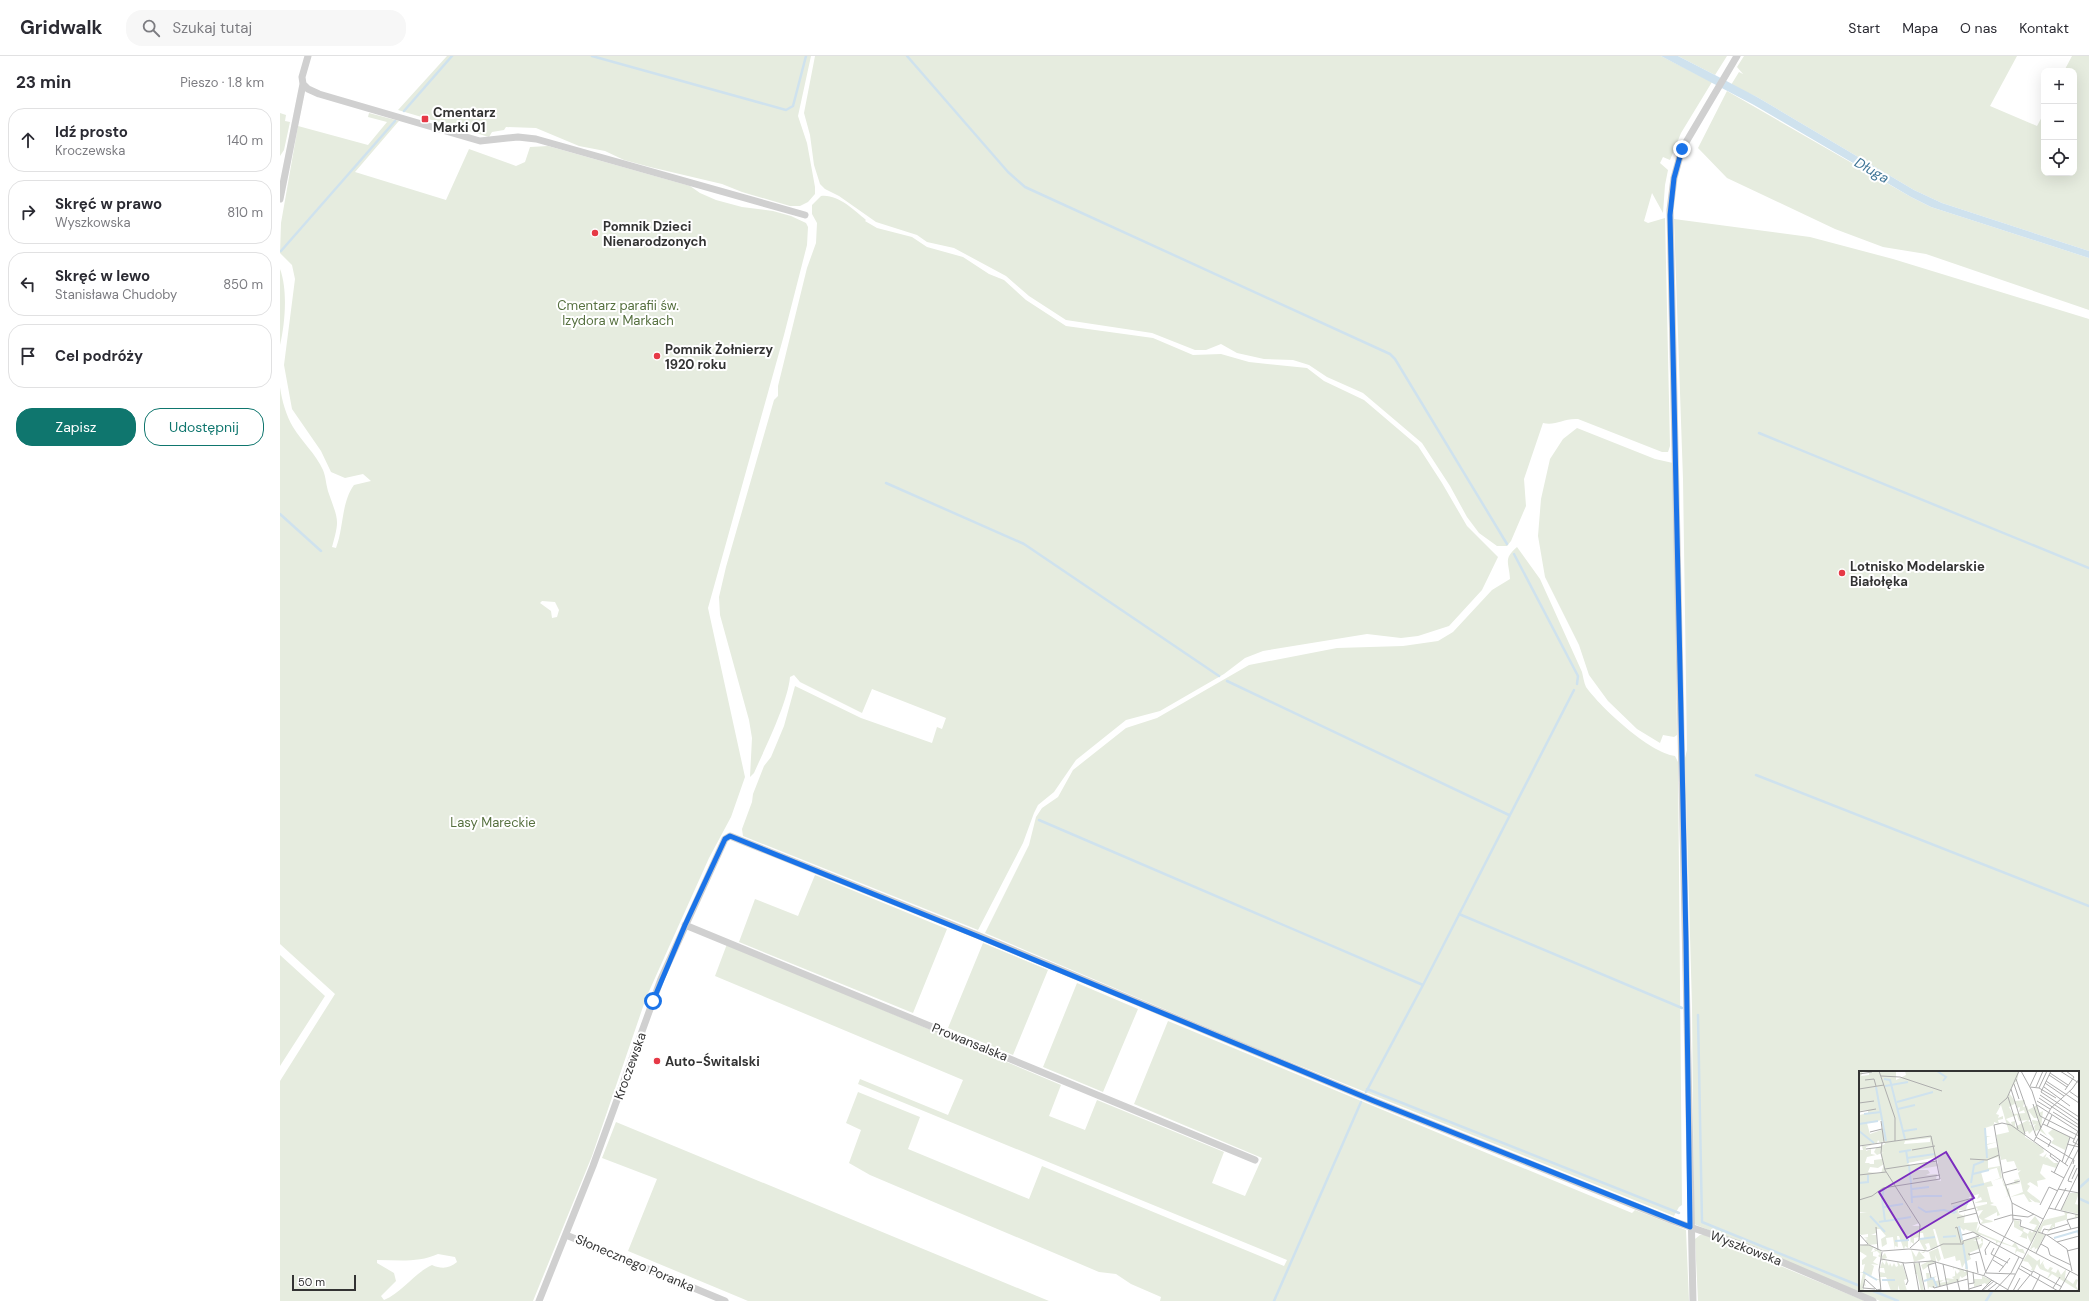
<!DOCTYPE html>
<html lang="pl">
<head>
<meta charset="utf-8">
<style>
  :root { --surface:#fff; --page:#f7f7f7; --text:#2b2b33; --muted:#7c7c81; --line:#e1e1e2; --accent:#0f766e }
  body { margin:0; font-family:"DM Sans",sans-serif; background:var(--page); color:var(--text) }
  .controls { position:absolute; right:12px; top:12px; display:grid; overflow:hidden; border-radius:8px; box-shadow:0 4px 16px #0002 }
  .controls button { width:36px; height:36px; display:grid; place-items:center; padding:0; border:0; border-bottom:1px solid var(--line); background:var(--surface); color:var(--text); font:20px sans-serif }
  .scale { position:absolute; left:12px; bottom:10px; width:64px; box-sizing:border-box; padding-left:4px; border:2px solid #333; border-top:0; font-size:11px; line-height:14px; white-space:nowrap; color:#333; -webkit-text-stroke:3px #fff; paint-order:stroke }
  .stop { position:absolute; width:12px; height:12px; margin:-9px; border:3px solid #1a73e8; border-radius:50%; background:#fff }
  .stop.end { background:#1a73e8; border-color:#fff; box-shadow:0 1px 4px #0008 }
  .list { margin:0; padding:0; list-style:none }
  h2 { display:flex; justify-content:space-between; align-items:center; height:52px; margin:0; padding:0 16px; font-size:17px }
  h2 small { font-size:13px; font-weight:400; color:var(--muted) }
  .list li { display:grid; grid-template-columns:26px 1fr auto; gap:12px; align-items:center; box-sizing:border-box; height:64px; margin:0 8px 8px; padding:0 8px; border:1px solid var(--line); border-radius:16px }
  .list b { display:block; font-size:15px; white-space:nowrap }
  .list p { margin:0; font-size:13px; white-space:nowrap; color:var(--muted) }
  .list em { font-size:13px; font-style:normal; color:var(--muted) }
  .actions { display:flex; gap:8px; padding:12px 16px }
  .actions a { flex:1; padding:9px 0; border:1px solid var(--accent); border-radius:16px; text-align:center; font-size:14px; color:var(--accent) }
  .actions .main { background:var(--accent); color:#fff }
  .icon { flex:none; width:22px; height:22px; fill:none; stroke:currentColor; stroke-width:2; stroke-linecap:round; stroke-linejoin:round }
  .map { position:relative; flex:none; width:1809px; height:1245px; overflow:hidden }
  header { display:flex; align-items:center; gap:24px; box-sizing:border-box; height:56px; padding:0 20px; background:var(--surface); border-bottom:1px solid var(--line) }
  header strong { font-size:19px }
  nav { display:flex; gap:22px; margin-inline-start:auto; font-size:14px }
  .search { width:280px; height:36px; background:var(--page); display:flex; align-items:center; gap:10px; box-sizing:border-box; padding:0 14px; border-radius:16px; color:var(--muted); font-size:15px }
  main { display:flex }
  aside { flex:1; background:var(--surface) }
  .map>svg:first-child { display:block }
</style>
</head>
<body>
<header>
<strong>Gridwalk</strong>
<div class="search"><svg class="icon" aria-label="search" viewBox="0 0 24 24"><circle cx="10" cy="10" r="6"/><path d="M15 15l6 6"/></svg>Szukaj tutaj</div>
<nav><a>Start</a><a>Mapa</a><a>O nas</a><a>Kontakt</a></nav>
</header>
<main>
<aside>
<h2>23 min<small>Pieszo · 1.8 km</small></h2>
<ul class="list">
<li><svg class="icon" aria-label="ahead" viewBox="0 0 24 24"><path d="M12 20V5M6 11l6-6 6 6"/></svg><div><b>Idź prosto</b><p>Kroczewska</p></div><em>140 m</em></li>
<li><svg class="icon" aria-label="right" viewBox="0 0 24 24"><path d="M7 20v-9h11M14 6l5 5-5 5"/></svg><div><b>Skręć w prawo</b><p>Wyszkowska</p></div><em>810 m</em></li>
<li><svg class="icon" aria-label="left" viewBox="0 0 24 24"><path d="M17 20v-9H6M10 6l-5 5 5 5"/></svg><div><b>Skręć w lewo</b><p>Stanisława Chudoby</p></div><em>850 m</em></li>
<li><svg class="icon" aria-label="arrive" viewBox="0 0 24 24"><path d="M6 21V4h12l-3 4 3 4H6"/></svg><div><b>Cel podróży</b></div></li>
</ul>
<div class="actions"><a class="main">Zapisz</a><a>Udostępnij</a></div>
</aside>
<div class="map">
<svg width="1809" height="1245" viewBox="0 0 1809 1245">
  <rect width="100%" height="100%" fill="#fff"/>
  <!-- green -->
  <path fill="#e6ecdf" fill-rule="evenodd" d="M167,0h364l-13,60 9,27 8,44v7l-7,8 -8,4h-10l-48,-14 -20,-8 -72,-17 -26,-7 -19,-9 -26,-5 -43,-18 -30,-1 -2,3 -12,2 -3,5 -91,-27z
    M535,0h846l51,26 -31,51 -11,27 -7,-3 -3,6 8,7 -3,15 -2,28 -11,-20 -8,28 4,2 17,-5 5,228 -2,6h-6l-84,-33c-15,-1 -22,7 -35,4l-19,56 2,27 -15,35 -4,5h-10l-18,-13 -12,-16 -17,-31 -28,-43 -59,-50 -36,-16 -18,-12 -16,-5 -29,-1 -27,-6 -16,-9 -15,6h-11l-43,-17 -86,-13 -37,-24 -23,-20 -52,-28 -27,-6 -10,-7 -41,-13 -37,-26 -14,-7 -5,-5 -6,-19 -4,-30 -6,-22z
    M1398,0h49l-12,19z
    M1464,0h273l-27,50 47,20 7,-13v60h30v-102h-10l8,-15h17v195l-147,-48 -28,-13 -157,-93 -26,-12 8,-13 4,2 -6,-7z
    M1447,35l184,106 20,10 158,51v52l-163,-56 -43,-7 -48,-18 -108,-51 -29,-30z
    M0,57l6,2 -1,6 5,1 -6,28 -4,6z
    M89,57l30,8 -1,1 -43,50 91,28 23,-51 47,17 9,-4 5,-15 18,-1 142,40 10,7 16,7 26,7 31,4 18,5 15,7 2,4 -1,18 -23,90 -76,273 37,169 -14,40 -22,41 -63,140 -54,158 -59,145h-253v-220l55,-87 -55,-50v-557c2,14 6,28 13,40 9,15 23,27 30,43 3,7 3,16 6,24 9,26 11,25 3,53l4,1c8,-21 5,-45 18,-63l17,-4 -8,-7 -18,4 -14,-6 -10,-21 -29,-42 -8,-44 11,-86 -3,-14 -12,-12 1,-30 17,-97 70,19 19,-23 -19,-5zM262,545l13,1 4,8 -2,7 -5,1 -1,-7 -11,-8zM158,1198l17,3 2,5c-8,7 -16,7 -25,3 -19,9 -29,27 -48,35l-3,-4 15,-15 -2,-8 -17,-10v-3c21,0 41,3 61,-6z
    M541,140c17,-2 33,14 45,24l-1,1 12,7 35,9 15,10 36,10 26,17 15,6 22,20 40,26 87,12 40,17 28,-1 28,8 58,6 17,13 40,19 54,46 24,37 25,43 31,31 -16,33 -33,36 -31,10 -17,2 -34,-4 -104,17 -18,7 -21,16 -64,37 -34,9 -50,40 -22,32 -16,13 -4,8 -11,30 -45,87 -235,-94 -1,-7 10,-27 1,-8 11,-28 7,-9 13,-31 11,-40 66,32 71,25 5,-16 5,2 4,-11 -74,-29 -10,24 -62,-31 -6,-7 -4,2c-2,25 -25,71 -36,96l-4,4 2,-39 -3,-18 -29,-105 -1,-18 7,-30 48,-167 4,-4v-10l29,-118 9,-25 1,-20 -5,-9v-9z
    M1394,163l136,18 83,22 196,60v982h-209l-186,-77 -2,-217 -7,-249 2,-8 -4,-271zM1580,1016h218v218h-218z
    M0,213c8,21 5,55 0,76z
    M1297,372l78,31 18,4 4,272 -3,2 -11,-2 -3,8 -23,-14 -29,-28 -19,-26 -10,-30 -34,-68 -7,-41 3,-37 9,-40 13,-20z
    M1237,491l23,32 42,93c1,4 2,11 4,15 15,21 64,66 89,69l3,6 4,443 -3,2 -5,9 -411,-165 -278,-118 44,-88 7,-28 6,-9 16,-11 15,-27 53,-42 31,-10 92,-53 88,-17 66,-2 35,-5 15,-9 39,-42 18,-11c-1,-17 -7,-20 7,-32z
    M535,819l132,54 -34,84 -174,-71 16,-43 43,17z
    M703,887l65,27 -35,85 -65,-27z
    M447,888l334,141 -12,31 36,14 12,-30 127,52 -12,31 33,13 17,-38 -128,-54 34,-83 464,192 3,-3 51,20 3,71h-529l1,-4 -30,-13 -15,-10 -17,-2 -229,-97 -21,-12 12,-33 -15,-7 12,-31 62,25 -12,32 121,50 13,-33 242,100 3,-6 -429,-176 2,-5 88,36 15,-35 -248,-104z
    M0,899l45,41 -45,70z
    M797,927l61,26 -35,83 -60,-25z
    M336,1066l433,179h-301l-7,-3 -113,-47 29,-72 -55,-21z
    M1420,1179h5l160,66h-167l-3,-62z"/>
  <!-- water -->
  <path fill="#cfe2ee" d="M1381,0h17l37,19 42,22 157,93 28,13 147,48v7l-158,-51 -20,-10 -157,-92z"/>
  <g fill="none" stroke-linecap="round" stroke-linejoin="round">
    <!-- stream -->
    <path stroke="#cfe2ee" stroke-width="2.5" d="M312,0l194,54 7,-4 13,-50
      M627,0l101,116 17,15 365,167 5,5 112,185
      M124,55l48,-55
      M1,195l114,-130
      M1479,377l330,135
      M606,427l138,61 195,132
      M0,458l41,37
      M1234,498l64,122 -1,8
      M947,625l282,134
      M1476,719l333,131
      M759,764l384,165
      M1179,858l223,94
      M1418,959l4,207 158,64
      M1087,1033l312,124
      M1086,1036l57,-107 151,-295
      M1798,1133l11,-10
      M1798,1142l11,5
      M1591,1234l27,11
      M994,1245l87,-199
      M1706,1245l7,-11"/>
    <!-- street -->
    <path stroke="#d0d0d0" stroke-width="7" d="M23,28l5,5 11,5 161,47 38,-4 18,2 269,76
      M0,143l23,-115 -1,-7 6,-21
      M405,869l570,235
      M286,1179l159,66
      M259,1245l54,-135 68,-187 64,-140 5,-3 247,99 397,166 299,120 69,24 131,56
      M1413,1245l-23,-1091 4,-32 8,-29 55,-93"/>
  </g>
  <g fill="none" stroke-linecap="round" stroke-linejoin="round">
    <!-- route -->
    <path stroke="#1a73e8" stroke-width="5" d="M373,945l32,-76 40,-86 5,-3 247,100 397,165 316,126 -4,-286 -16,-726 4,-37 8,-29"/>
  </g>
  <!-- markers -->
  <g fill="#e63946" stroke="#fff" stroke-width="1.5">
    <rect x="141" y="59" width="8" height="8" rx="2"/>
    <circle cx="315" cy="177" r="4"/>
    <circle cx="377" cy="300" r="4"/>
    <circle cx="1562" cy="517" r="4"/>
    <circle cx="377" cy="1005" r="4"/>
  </g>
  <g text-anchor="middle" dominant-baseline="central" stroke-width="4" stroke-linejoin="round" paint-order="stroke">
    <!-- poi labels -->
    <g font-size="13" font-weight="bold" fill="#333" stroke="#fff" text-anchor="start">
      <text x="153" y="56">Cmentarz<tspan x="153" dy="15">Marki 01</tspan></text>
      <text x="323" y="170">Pomnik Dzieci<tspan x="323" dy="15">Nienarodzonych</tspan></text>
      <text x="385" y="293">Pomnik Żołnierzy<tspan x="385" dy="15">1920 roku</tspan></text>
      <text x="1570" y="510">Lotnisko Modelarskie<tspan x="1570" dy="15">Białołęka</tspan></text>
      <text x="385" y="1005">Auto-Świtalski</text>
    </g>
    <!-- park labels -->
    <g font-size="13" fill="#56703f" stroke="#fff">
      <text x="338" y="249">Cmentarz parafii św.<tspan x="338" dy="15">Izydora w Markach</tspan></text>
      <text x="213" y="766">Lasy Mareckie</text>
    </g>
    <!-- street labels -->
    <g font-size="13" fill="#333" stroke="#fff">
      <text transform="translate(690 986) rotate(22)">Prowansalska</text>
      <text transform="translate(350 1010) rotate(-70)">Kroczewska</text>
      <text transform="translate(1466 1192) rotate(21)">Wyszkowska</text>
      <text transform="translate(355 1207) rotate(23)">Słonecznego Poranka</text>
    </g>
    <!-- water labels -->
    <g font-size="14" font-style="italic" fill="#3f7597" stroke="#fff">
      <text transform="translate(1592 114) rotate(30)">Długa</text>
    </g>
  </g>
  <!-- overview -->
  <g transform="translate(1579 1015)">
    <rect width="220" height="220" fill="#fff"/>
    <path d="M0,0h4l-2,5 8,-1v-3l4,-1h23v9l10,-5 -1,-4h114l-2,10 -3,2 3,1h-3l-5,9 6,8 10,-1 -2,7 4,-1 4,13 -3,2 4,2 -3,1 3,1 2,4 -5,5 -1,-3 -3,1v5l18,11 1,4 -5,3 4,2 4,-4 -2,5 2,-1 7,6h4l-2,5 -13,-4 -3,9 6,6 -9,2 1,6 -8,-5 -3,2 3,2 -3,5 13,10v2l-5,-1 4,3 -10,-7 3,4h-3l-5,-8 -14,3v3l-1,-4 -6,2 -2,-5 2,5 5,-2 -6,-18 -10,3 8,-3 -3,-10 3,-1 -19,5 3,11 7,-2 2,5 -6,1 4,15 3,1 -4,2 6,1 4,9 -3,1v-4l-13,7 9,2 -1,1 -12,2 3,-3 -5,-4 5,-7 -7,1 2,-2 -3,-2 12,-3v-2l-13,1 8,-3 -1,-3 -4,2 2,-5 -10,3 -3,13h-8l1,4 5,2 1,-4 -1,11 14,-1 -2,9 4,-6 -2,7 34,14 3,-4 4,7h4l2,5 -8,-3 -2,3 1,-6 -18,-6 -2,2v-3l-15,-6 -3,2h3l-1,2 -7,2h4l2,4 4,-3 -2,-1v-3l2,1v5l-2,4 -12,5 2,6 -4,2 1,9 -3,-1 1,-8 -4,7 -2,-8 -4,1 -1,-5 -11,3 -9,-30h-2l5,18 -7,3 -2,-7 -4,1 2,4 -3,5h-3l4,-2 -6,-11 5,-2 -1,-5h-3l-1,-10 -7,3h7v11l-5,1v6l-3,-2v5l-1,-13 -2,1v13l-3,-2 -1,4 -5,-14h-2l1,11 -3,-1v4l-2,-13 -7,1 1,6 -5,3 -1,-8 5,-3 -6,-7h-4v4l-5,2h5l1,9 -8,1 9,4 -5,-1 -2,4 4,-1 -1,-2 7,1v7l4,-4 2,5 -6,2 4,5 1,-5 3,6 1,-3 2,4 2,-4 2,4 2,-1 -1,-5 4,5 1,-3 5,16 -3,1 3,11h-7l-2,-6v6h-7l-4,-11 -5,1 5,-2 -1,-2h-6l1,9 -2,-6 -13,-6 -2,8 2,4 -3,-1 1,6h-5l4,-18 -4,-1h4l2,-8 -3,1v-5l5,-4 -8,-5v-5l9,-2 -3,-4 3,-1h-4l4,-1h-5l5,-1v-3l-7,1 -2,-2v-20l8,-1h-8v-65v3h4l-1,-4 10,-1 -6,2v4l5,-2v5l5,1 -9,2 -2,6h5l-1,1h5v-4l8,-1 1,3 -2,-8 3,-2 -7,3 -3,-3 2,-4 9,-4 -1,-3 -4,2 -2,-3 -1,3 -18,3v-31l5,-1 -1,-3 1,3 4,-1v-3l-9,1zM157,32l1,5 3,-1 -1,5 5,-2 1,3 -12,1 -4,-7zM142,34l8,27 -13,3 1,3 9,-2 -9,2v4l-10,2v-7l4,-1h-5l-1,-8 9,-3v-3l5,2 -1,-4 5,-1v-3l-5,2 1,-3 -3,-1zM158,44l2,6 9,-1 -13,7 4,3 -4,-3v-6l-4,1 1,3 -6,-6zM23,49l2,9 -14,5 -3,-11zM71,67v4l-26,2 1,-3zM138,71l4,18 5,-1 1,3 7,-1 4,10 3,-1 -3,3 3,10 -4,-1 3,-3 -6,1 1,3 -9,3 15,-3 2,9 -13,5 -1,-9 -2,1 -2,-6 -1,3 -2,-6 -4,-33 -10,2 -1,-4zM78,86l1,7 -3,-2 -25,3 -2,-2zM139,86l2,9 -12,2v-8zM25,93l-3,9h-4l1,-5 -1,5 -9,-1 2,-5 8,1zM79,95l3,15 -5,-1 1,-6 -11,1 4,-2 -2,-3h-14zM101,156l4,4 1,-2 10,4 2,4 -14,4zM18,180l3,3 -2,2 5,3 -3,9h4l1,5 -5,-1v7l-3,1 -6,-3 3,-11 -3,-2 8,1 -6,-3 4,-5 -4,-1v-4zM178,34l2,8 4,-2 -2,17 6,8 -8,-6 -3,1v3l-2,-8 2,-2 -3,1 -1,-5 7,1 -1,-3h-4l-6,-8zM194,58l9,4 -2,5 2,-5 8,4 -5,13 -14,-7 3,-4 -6,-6zM211,122h9l-4,11 4,1v9l-18,-4zM205,140l6,2 -3,1v5l8,-2v-3l4,2 -24,7v5l-3,-2 1,2 -6,5 5,-9 -9,2 -3,7 5,2 -8,15v-2l-3,2 2,2 -2,-1 1,-3 -1,-1 -3,2 2,2 -3,-2 7,-16 -8,15 14,-28 -6,12 7,-12 21,-5zM176,145l5,7 -9,20 -4,-8v4l-9,-3 -3,5 3,-5 2,1 3,-5 -9,-5v-7l6,1 -1,5 5,2 -1,3 5,3 2,-4 2,3 5,-8 -8,-2zM79,177l3,11 -3,3 -3,-7 1,6 -13,9 -2,-5 10,-5 -2,-8zM52,178l5,8 3,-6 6,7 -11,4zM171,179l-2,4 9,7 3,-2v6l4,-5 -3,7 2,-4 2,5 3,2 2,-3 3,1 -2,3 5,2 2,-4 3,6 5,-6 -1,9 8,6 3,-5 2,1 -2,6 3,5 -27,-17 -5,5 3,-6 -10,-4 -3,-5 -3,7 -3,-1 1,-2 -4,-6 -5,-1zM56,192h4l5,28h-3l-4,-17h-2zM94,196l3,1 8,2v2l3,-1 4,1 -3,-1v6l-1,-2 -5,3 -2,-2 -1,5 -21,6 -2,-2 -2,3 -5,-1 -1,3 -2,-17h3l1,5 7,-2 -3,2 1,3 9,-1 -5,3 6,-1 5,-1 -5,-1v-2l9,1 -2,-2 3,-1v-6l2,4 3,-3 -6,-4v3zM123,205l10,4 -5,5 -2,-2 -11,4v-8h8z" fill="#e6ecdf" fill-rule="evenodd"/>
    <path fill="none" stroke="#cfe2ee" stroke-width="2" d="M78,0l9,6 -3,4M25,8l6,1 15,59M26,15l23,-4M17,16l10,54M38,31l36,-10M39,38l17,-4M5,43l17,-2M0,53l19,-3M126,57l2,30M0,60l15,12M45,60l13,-2M47,79l2,13M40,81l12,-2M48,87l28,-4M50,94l2,18M114,103l16,-4M0,112l9,-1v-7M112,112l3,-18 10,-4M52,113l1,19M112,116l13,-3M53,118l17,-2M66,125h17M53,126l13,-1M25,136l19,-3M59,136l8,5 18,-2 11,3M97,142l-2,-6 13,-3 1,-5M11,145l15,16M27,150l25,-4M20,151l6,-1 -3,-23 2,-10M100,155l3,14M84,166l13,-1M195,167l24,-7 1,4M61,168l15,-2M36,170l14,-1M104,173l4,25M4,201l14,8M23,209h13M65,210l9,-3 4,9"/>
    <path fill="none" stroke="#adadad" stroke-width="1" d="M20,0l16,47v23M162,0l11,20 8,25 39,20M201,0l19,12M191,2l18,12M0,3l13,-2M190,4l18,12M22,5l19,1 42,14M157,8l20,57M6,9l9,-1 2,7M187,10l33,22M186,12l19,13M155,13l5,15M171,15l7,-15M171,16l9,1 17,10M177,16l7,-16M185,16l26,19M180,17l8,-17M0,18l25,-4M152,18l14,45M206,19l9,-13 -8,-6M210,20l10,7M182,21l38,25M182,21l10,-21M181,24l39,26M149,26l10,32M180,27l40,27M178,30l13,8M0,32l15,-2M174,33l8,24M140,34l8,-7 12,-27M178,34l42,27M0,41l17,-3M194,41l26,16M22,50l3,21M184,53l31,15M188,55l5,-11M219,60l-5,11 6,3M11,61l12,-3M181,63l11,7 -3,6M177,66l38,23 -1,4M175,70l17,-33 21,-19 7,-10M23,71l-1,11 4,17 35,55 -1,15 -9,8M208,73l12,3M0,75l72,-10 9,43 -57,9 -11,8 -13,4M7,78l16,-2M53,79l23,-4M192,83l-1,2 8,6M111,88l17,1 12,-5M203,91l8,-25M206,93l14,-27M26,98l52,-8M192,100l13,7M144,102l14,-4M195,102l6,-13M0,104l27,-3M54,108l27,-4M213,108l5,-11M213,111l-4,-1 1,-3 6,-13M147,114l14,-4M199,118l21,4M111,120l10,33 99,52M153,132l31,16M92,133l22,-6M181,134l9,-18 9,4M190,137l30,7M196,138l11,-21M202,139l18,-38M100,141l16,-4M98,147l20,-5M154,148l8,1 -1,6 17,6M135,149l17,-5 17,2 6,-3M154,150l-1,-18 -9,-25 -9,-53 8,-2 9,2 57,41M17,156l2,23M96,157l2,-1 4,16M212,158l-4,-9 12,-3M179,161l9,3 20,14 5,22M183,162l2,-4 5,1 19,-6M0,163l9,10M103,164l11,-3 50,27M188,164l32,-8M117,167l10,35M198,171l22,-6M182,173l7,4 2,7 21,10M0,174h10l13,6 27,-2 19,2 15,-7h20v-3l16,-5M135,177l-3,6 17,9M208,180l12,-3M110,182v2l11,-3M177,182l10,-19M127,184l-1,-5 5,-8M22,188l24,4 27,-2 53,15M134,189l11,7M76,190l5,25M117,190l2,12M60,191l6,29M44,192l5,18 -2,4M55,192l5,28M84,193l5,27M162,195l11,6M159,197l40,23M108,199l2,21M140,201l11,-14M127,202l29,1M152,202l8,-16M125,204l29,-54M172,204l2,-4 29,16M126,205l25,15M72,207l-3,-13 7,-2M98,208l3,12M109,213l6,-1 -1,-11M74,215l1,2 34,-9M194,217l7,-11M16,218l-12,-1 2,-9 12,11 4,-1M110,218l13,-4M22,220l-2,-21 3,-18M122,220l11,-11M123,220l12,-10M128,220l10,-8M135,220l17,-18M148,220l72,-143M154,220l7,-13M158,220l13,-16M173,220l8,-16M200,220l11,-20"/>
    <path fill="#7b2cbf" fill-opacity="0.15" stroke="#7b2cbf" stroke-width="2" d="M87,81l28,46 -67,40 -28,-46z"/>
    <rect width="220" height="220" fill="none" stroke="#333" stroke-width="2"/>
  </g>
</svg>
<div class="controls">
<button>+</button>
<button>−</button>
<button><svg class="icon" aria-label="locate" viewBox="0 0 24 24"><circle cx="12" cy="12" r="6"/><path d="M12 2v4M12 18v4M2 12h4M18 12h4"/></svg></button>
</div>
<div class="scale">50 m</div>
<div class="stop" style="left:373px;top:945px"></div>
<div class="stop end" style="left:1402px;top:93px"></div>
</div>
</main>
</body>
</html>
